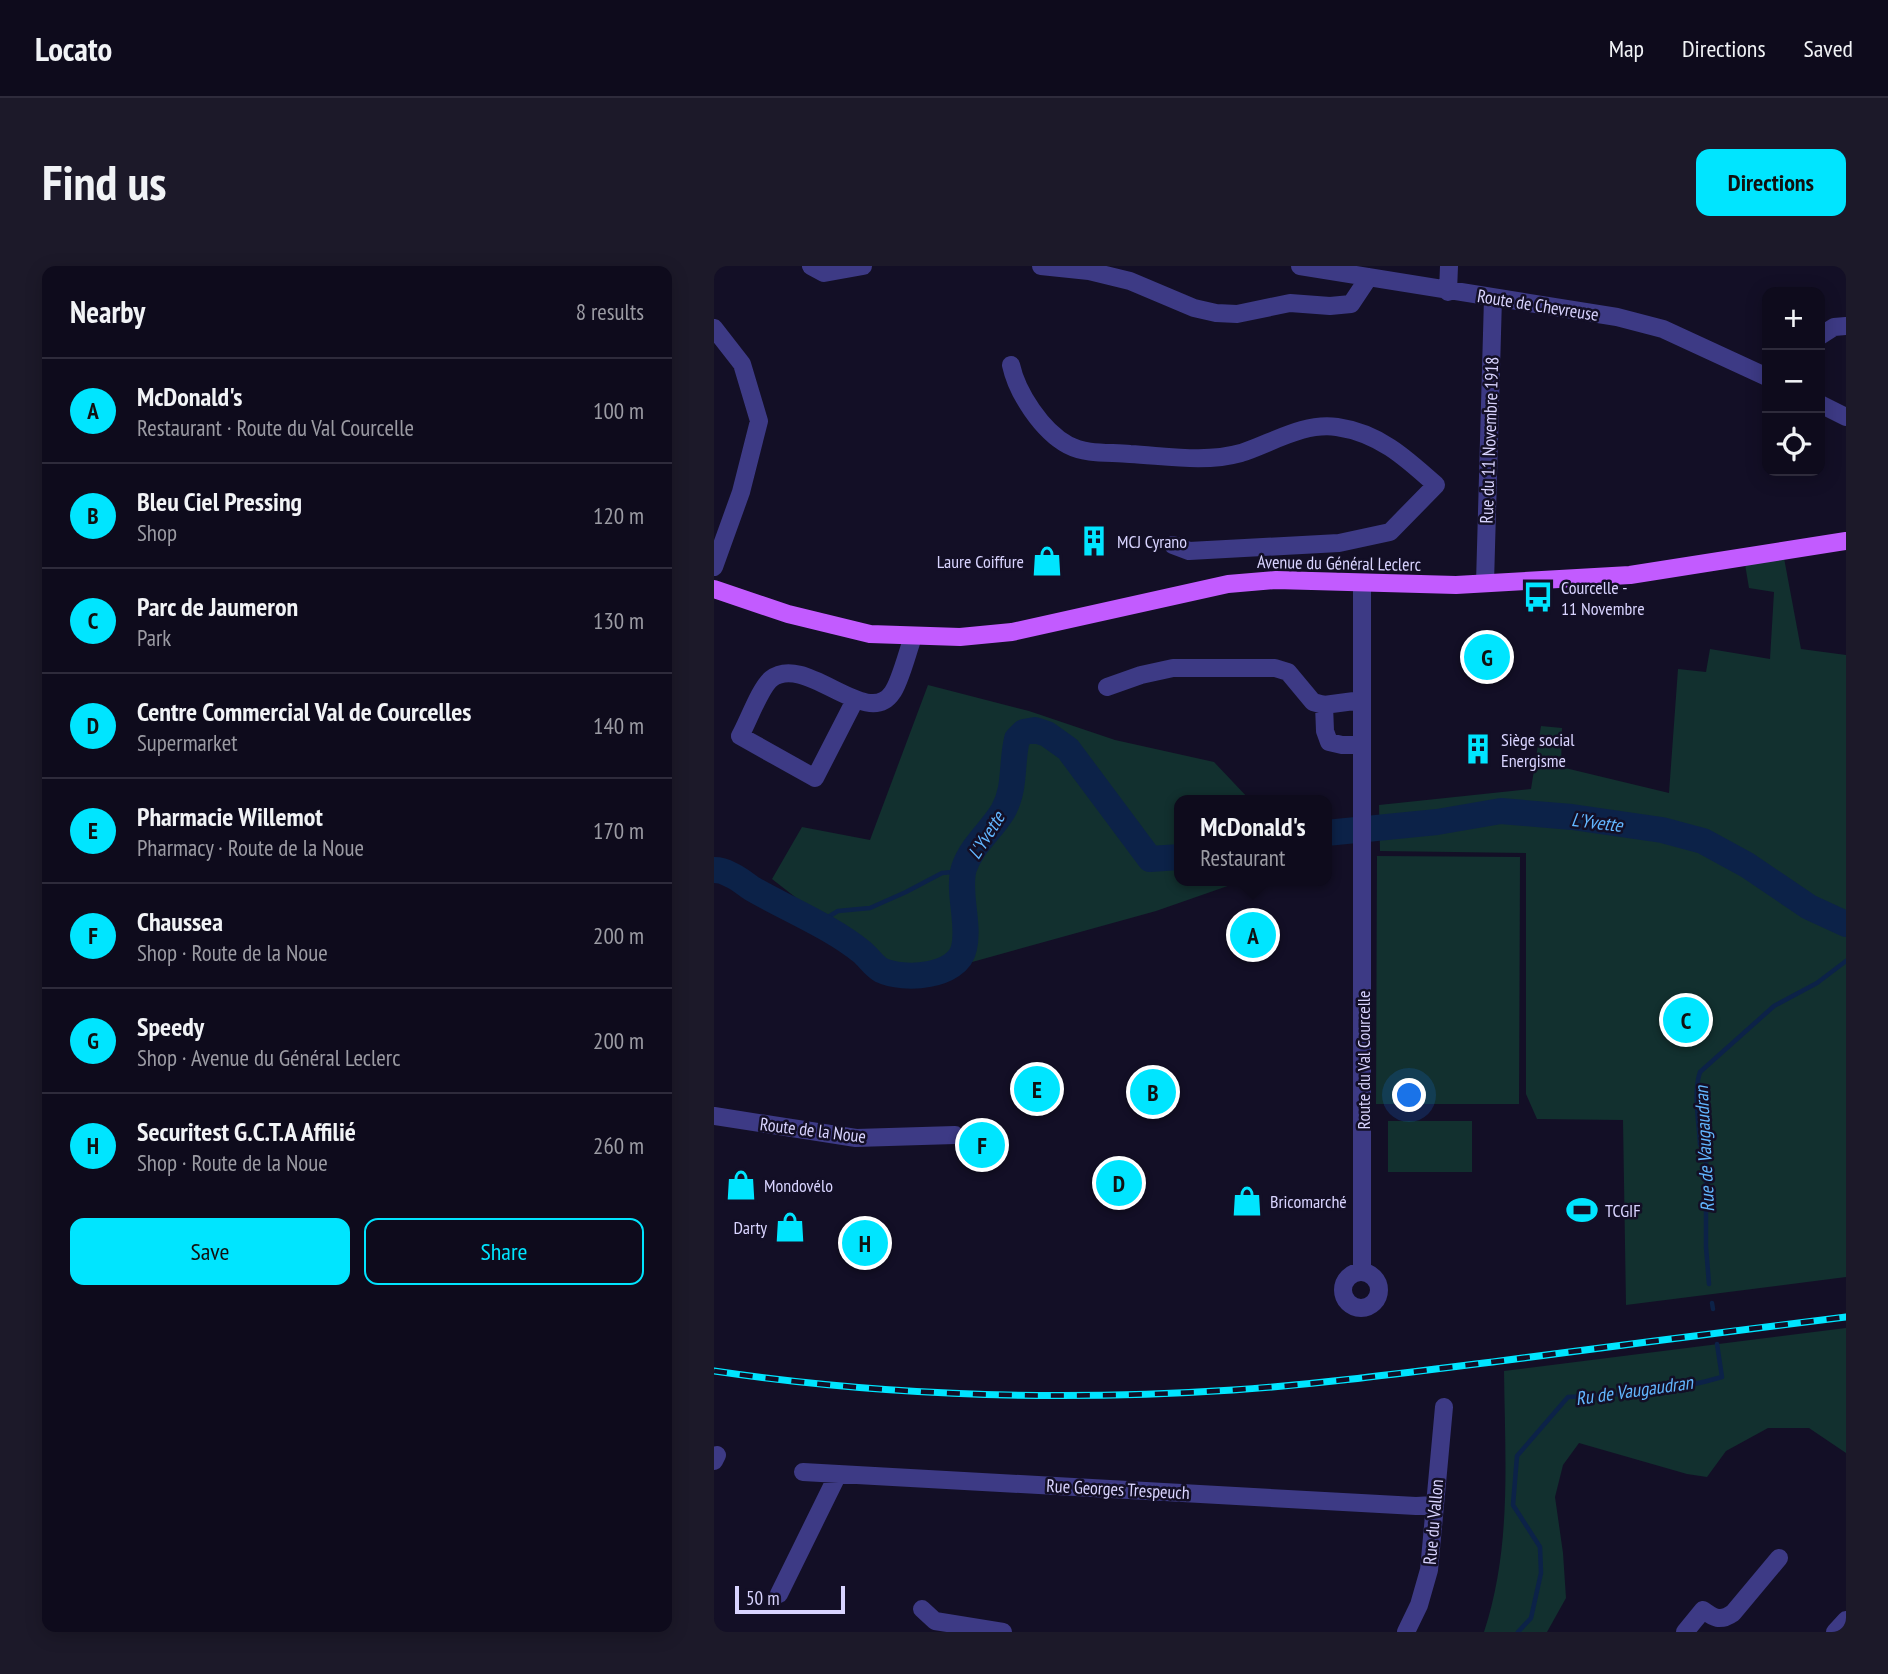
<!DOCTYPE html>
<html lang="en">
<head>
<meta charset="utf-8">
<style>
  :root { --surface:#0e0b1c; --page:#1c1929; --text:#f1f3f6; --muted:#9b9ba3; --line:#2e2b3b; --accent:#00e5ff }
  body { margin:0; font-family:"PT Sans Narrow",sans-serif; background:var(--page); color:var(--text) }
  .controls { position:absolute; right:21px; top:21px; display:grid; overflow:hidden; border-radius:14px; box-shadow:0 4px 18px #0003 }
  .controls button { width:63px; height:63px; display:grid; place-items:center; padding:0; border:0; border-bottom:2px solid var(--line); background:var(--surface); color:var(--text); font:35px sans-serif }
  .scale { position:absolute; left:21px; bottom:18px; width:110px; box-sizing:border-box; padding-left:7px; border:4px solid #d9d4ff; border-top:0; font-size:19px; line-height:24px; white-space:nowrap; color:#d9d4ff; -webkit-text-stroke:5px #130f26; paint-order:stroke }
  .you { position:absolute; left:696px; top:830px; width:24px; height:24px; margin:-18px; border:5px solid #fff; border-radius:50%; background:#1a73e8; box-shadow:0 0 0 10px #1a73e833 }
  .badge { display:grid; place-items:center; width:46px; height:46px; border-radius:50%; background:var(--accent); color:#111; font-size:23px; font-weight:700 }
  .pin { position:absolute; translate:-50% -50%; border:4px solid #fff; box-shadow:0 2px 7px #0006 }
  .popup { position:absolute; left:460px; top:529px; width:158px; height:91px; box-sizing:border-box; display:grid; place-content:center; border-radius:14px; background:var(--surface); filter:drop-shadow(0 2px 5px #0005); font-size:23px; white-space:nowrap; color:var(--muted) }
  .popup b { font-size:26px; color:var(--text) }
  .popup::after { content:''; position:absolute; left:50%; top:100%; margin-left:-14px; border:14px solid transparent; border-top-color:var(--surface) }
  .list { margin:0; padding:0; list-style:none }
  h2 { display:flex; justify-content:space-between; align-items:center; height:91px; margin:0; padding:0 28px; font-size:30px }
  h2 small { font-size:23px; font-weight:400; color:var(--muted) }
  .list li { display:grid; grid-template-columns:46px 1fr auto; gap:21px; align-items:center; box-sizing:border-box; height:105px; padding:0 28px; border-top:2px solid var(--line) }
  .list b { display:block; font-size:26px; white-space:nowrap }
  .list p { margin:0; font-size:23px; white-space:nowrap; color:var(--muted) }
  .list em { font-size:23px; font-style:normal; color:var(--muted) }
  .actions { display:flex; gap:14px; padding:21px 28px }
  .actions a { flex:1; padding:16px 0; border:2px solid var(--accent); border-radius:14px; text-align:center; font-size:24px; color:var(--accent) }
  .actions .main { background:var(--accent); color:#111 }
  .icon { flex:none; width:38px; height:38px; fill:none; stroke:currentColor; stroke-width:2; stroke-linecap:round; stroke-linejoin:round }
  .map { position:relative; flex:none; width:1132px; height:1366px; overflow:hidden; border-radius:14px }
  header { display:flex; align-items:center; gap:42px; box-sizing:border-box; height:98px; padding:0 35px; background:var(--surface); border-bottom:2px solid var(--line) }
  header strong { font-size:33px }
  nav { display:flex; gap:38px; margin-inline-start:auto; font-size:24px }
  .intro { display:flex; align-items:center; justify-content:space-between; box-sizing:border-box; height:168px; padding:0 42px }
  h1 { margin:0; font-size:49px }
  .button { padding:18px 32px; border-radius:14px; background:var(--accent); color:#111; font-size:24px; font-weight:700 }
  main { display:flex; gap:42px; padding:0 42px }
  aside { flex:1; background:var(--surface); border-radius:14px; box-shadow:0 4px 18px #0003 }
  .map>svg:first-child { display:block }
</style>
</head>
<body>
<header>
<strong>Locato</strong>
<nav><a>Map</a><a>Directions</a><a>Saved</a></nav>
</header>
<div class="intro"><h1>Find us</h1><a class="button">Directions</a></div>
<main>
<aside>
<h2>Nearby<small>8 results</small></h2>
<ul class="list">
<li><span class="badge">A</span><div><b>McDonald's</b><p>Restaurant · Route du Val Courcelle</p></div><em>100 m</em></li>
<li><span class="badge">B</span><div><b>Bleu Ciel Pressing</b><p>Shop</p></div><em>120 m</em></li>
<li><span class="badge">C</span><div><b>Parc de Jaumeron</b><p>Park</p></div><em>130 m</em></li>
<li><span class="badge">D</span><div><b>Centre Commercial Val de Courcelles</b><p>Supermarket</p></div><em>140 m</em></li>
<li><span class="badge">E</span><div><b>Pharmacie Willemot</b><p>Pharmacy · Route de la Noue</p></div><em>170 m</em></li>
<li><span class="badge">F</span><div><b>Chaussea</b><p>Shop · Route de la Noue</p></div><em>200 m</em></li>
<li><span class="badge">G</span><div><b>Speedy</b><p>Shop · Avenue du Général Leclerc</p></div><em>200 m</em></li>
<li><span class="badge">H</span><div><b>Securitest G.C.T.A Affilié</b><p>Shop · Route de la Noue</p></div><em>260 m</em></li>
</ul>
<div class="actions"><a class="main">Save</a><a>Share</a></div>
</aside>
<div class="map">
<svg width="1132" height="1366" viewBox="0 0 1132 1366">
  <rect width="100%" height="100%" fill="#130f26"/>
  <!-- green -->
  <path fill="#12302f" d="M1070,292l17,91 45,6v622l-220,28 -3,-185 -86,-1 -11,-25v-241l-146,-2 -1,-46 152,-16 10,-63 21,2 -1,39 108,26 9,-124 28,3 4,-23 60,10 4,-67 -25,-4 -4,-24z
    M214,419l101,26 86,29 99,22 36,38h-70v81h62l-86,30 -209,58 -71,-9 -104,-81 30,-52 68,13z
    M663,590l143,1 -1,247h-143z
    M674,855h84v51h-84z
    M1132,1062v125l-37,-25h-41l-42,23 -19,26 -20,-3 -108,-31 -16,22 -8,32 8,56 3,45 -19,34h-63c28,-85 21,-173 20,-261z"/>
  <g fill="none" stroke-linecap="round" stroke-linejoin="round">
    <!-- stream -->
    <path stroke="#0c2248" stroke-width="4.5" d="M107,661l7,-10 10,-6 32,-3 36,-16 36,-19 21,-2
      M995,1018l-3,-37v-96l-6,-6c-1,-23 -7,-52 0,-73l74,-66 43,-23 29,-22
      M998,1037l1,6
      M804,1366l13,-14 10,-45 -1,-26 -27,-42 4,-49 51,-59c52,-2 104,-5 154,-20l-5,-33"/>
    <!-- river -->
    <path stroke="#0c2248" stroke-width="26" d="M612,567l111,-11 64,-11 71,6 90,13 41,11 44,24 62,42 37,17
      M0,604c6,0 10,1 15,4 8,3 15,9 22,14 36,21 79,38 111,64 6,5 12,14 19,18 23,11 77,7 83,-22 6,-24 -7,-57 0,-80 8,-23 27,-37 39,-57 13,-23 8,-47 14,-72l7,-7 11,-2 12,4 21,15 82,110 30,-2"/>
    <!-- minor -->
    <path stroke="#3d3a85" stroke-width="18" d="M97,0l13,7 39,-7
      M327,0l48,5 41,10 64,27 22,5 21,1 53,-11 40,3 21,-2 18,-27
      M586,0l317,51 46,12 104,48
      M734,26l1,-26
      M0,62l28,36 17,57 -18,71 -27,75
      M1106,70l14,-9 12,-1
      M297,99c6,28 31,66 57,80 19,10 42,7 62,9 37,2 75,9 111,-1 31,-10 63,-31 96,-26 42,6 69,31 99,58l-46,47 -51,11 -150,8 -16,-6
      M1106,138l26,13
      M648,317v689
      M771,317l8,-285
      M393,421l34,-12 32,-7h102l13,4 25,30 11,3 38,-5
      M141,434l-40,78 -75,-42c8,-14 20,-48 31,-57 34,-27 96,51 121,14 8,-10 16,-43 21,-56
      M610,439l1,26 4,11 13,3h20
      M0,850l142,22 99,-3
      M629 1024a18 18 0 1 1 36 0a18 18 0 1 1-36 0Z
      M0,1195l3,-6
      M89,1206l613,34 18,-1
      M65,1328l59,-120
      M208,1343l13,12 68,11
      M692,1366l13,-27 10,-35 15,-163
      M971,1366l18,-22c11,8 17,12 30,3l46,-55
      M1121,1366l11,-12"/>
    <!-- major -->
    <path stroke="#c25bff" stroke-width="18" d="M0,323l74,25 82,20 90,3 52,-5 216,-48 48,-4 180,5 174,-10 216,-34"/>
    <!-- rail casing -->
    <g stroke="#00e5ff" stroke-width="7">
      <path id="rail" d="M0,1105c171,25 347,30 519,19 89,-6 178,-18 267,-29 115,-15 231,-30 346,-44"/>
    </g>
    <!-- rail -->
    <use href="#rail" stroke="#130f26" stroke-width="4.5" stroke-dasharray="13" stroke-linecap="butt"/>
  </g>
  <!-- icons -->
  <defs>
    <g id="building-bare" transform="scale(2.415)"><path d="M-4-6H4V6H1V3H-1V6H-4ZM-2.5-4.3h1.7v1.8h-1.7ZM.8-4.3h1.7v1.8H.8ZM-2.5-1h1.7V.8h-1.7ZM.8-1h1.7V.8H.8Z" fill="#00e5ff" stroke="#130f26" stroke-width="2.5" paint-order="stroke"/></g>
    <g id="shop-bare" transform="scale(2.415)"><path d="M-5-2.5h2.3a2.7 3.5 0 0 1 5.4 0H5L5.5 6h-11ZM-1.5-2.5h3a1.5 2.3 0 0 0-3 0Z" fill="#00e5ff" stroke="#130f26" stroke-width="2.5" paint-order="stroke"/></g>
    <g id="bus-bare" transform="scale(2.415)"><path d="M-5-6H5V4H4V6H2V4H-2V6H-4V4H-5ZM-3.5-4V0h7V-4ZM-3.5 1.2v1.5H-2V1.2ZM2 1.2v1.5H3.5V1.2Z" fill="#00e5ff" stroke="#130f26" stroke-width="2.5" paint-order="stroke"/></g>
    <g id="stadium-bare" transform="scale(2.415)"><path d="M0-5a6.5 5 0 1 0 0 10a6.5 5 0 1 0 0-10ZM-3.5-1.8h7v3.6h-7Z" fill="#00e5ff" stroke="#130f26" stroke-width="2.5" paint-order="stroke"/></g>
  </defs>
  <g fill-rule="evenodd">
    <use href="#building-bare" x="380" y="275"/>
    <use href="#shop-bare" x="333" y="295"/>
    <use href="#bus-bare" x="824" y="331"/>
    <use href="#building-bare" x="764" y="483"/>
    <use href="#shop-bare" x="27" y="919"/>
    <use href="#shop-bare" x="533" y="935"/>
    <use href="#stadium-bare" x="868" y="944"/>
    <use href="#shop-bare" x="76" y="961"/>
  </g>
  <g text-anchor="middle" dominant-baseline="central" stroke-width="5" stroke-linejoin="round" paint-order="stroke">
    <!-- street labels -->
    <g font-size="18" fill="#d9d4ff" stroke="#130f26">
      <text transform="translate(824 39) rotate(9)">Route de Chevreuse</text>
      <text transform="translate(775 174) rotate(-88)">Rue du 11 Novembre 1918</text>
      <text transform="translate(625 297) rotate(1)">Avenue du Général Leclerc</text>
      <text transform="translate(649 794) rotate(-90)">Route du Val Courcelle</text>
      <text transform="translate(99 864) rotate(7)">Route de la Noue</text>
      <text transform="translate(404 1223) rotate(3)">Rue Georges Trespeuch</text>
      <text transform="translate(719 1256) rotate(-85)">Rue du Vallon</text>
    </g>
    <!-- poi labels -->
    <g font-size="18" fill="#d9d4ff" stroke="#130f26" text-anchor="start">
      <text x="403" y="275">MCJ Cyrano</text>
      <text x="310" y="295" text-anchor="end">Laure Coiffure</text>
      <text x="847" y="321">Courcelle -<tspan x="847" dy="21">11 Novembre</tspan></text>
      <text x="787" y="473">Siège social<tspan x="787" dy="21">Energisme</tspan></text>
      <text x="50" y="919">Mondovélo</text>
      <text x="556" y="935">Bricomarché</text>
      <text x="891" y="944">TCGIF</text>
      <text x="53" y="961" text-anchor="end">Darty</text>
    </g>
    <!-- water labels -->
    <g font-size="19" font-style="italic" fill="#62b6ff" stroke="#130f26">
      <text transform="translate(883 556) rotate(7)">L'Yvette</text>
      <text transform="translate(272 569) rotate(-58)">L'Yvette</text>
      <text transform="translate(990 883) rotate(-93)">Rue de Vaugaudran</text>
      <text transform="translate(920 1124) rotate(-8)">Ru de Vaugaudran</text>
    </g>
  </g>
</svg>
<div class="controls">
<button>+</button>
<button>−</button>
<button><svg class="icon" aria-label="locate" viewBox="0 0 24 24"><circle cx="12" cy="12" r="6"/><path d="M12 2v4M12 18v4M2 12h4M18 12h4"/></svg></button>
</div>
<div class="scale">50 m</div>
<div class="you"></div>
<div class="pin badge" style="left:539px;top:669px">A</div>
<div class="popup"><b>McDonald's</b>Restaurant</div>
<div class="pin badge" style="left:439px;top:826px">B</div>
<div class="pin badge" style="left:972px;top:754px">C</div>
<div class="pin badge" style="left:405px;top:917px">D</div>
<div class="pin badge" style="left:323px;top:823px">E</div>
<div class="pin badge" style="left:268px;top:879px">F</div>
<div class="pin badge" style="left:773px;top:391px">G</div>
<div class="pin badge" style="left:151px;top:977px">H</div>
</div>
</main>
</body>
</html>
